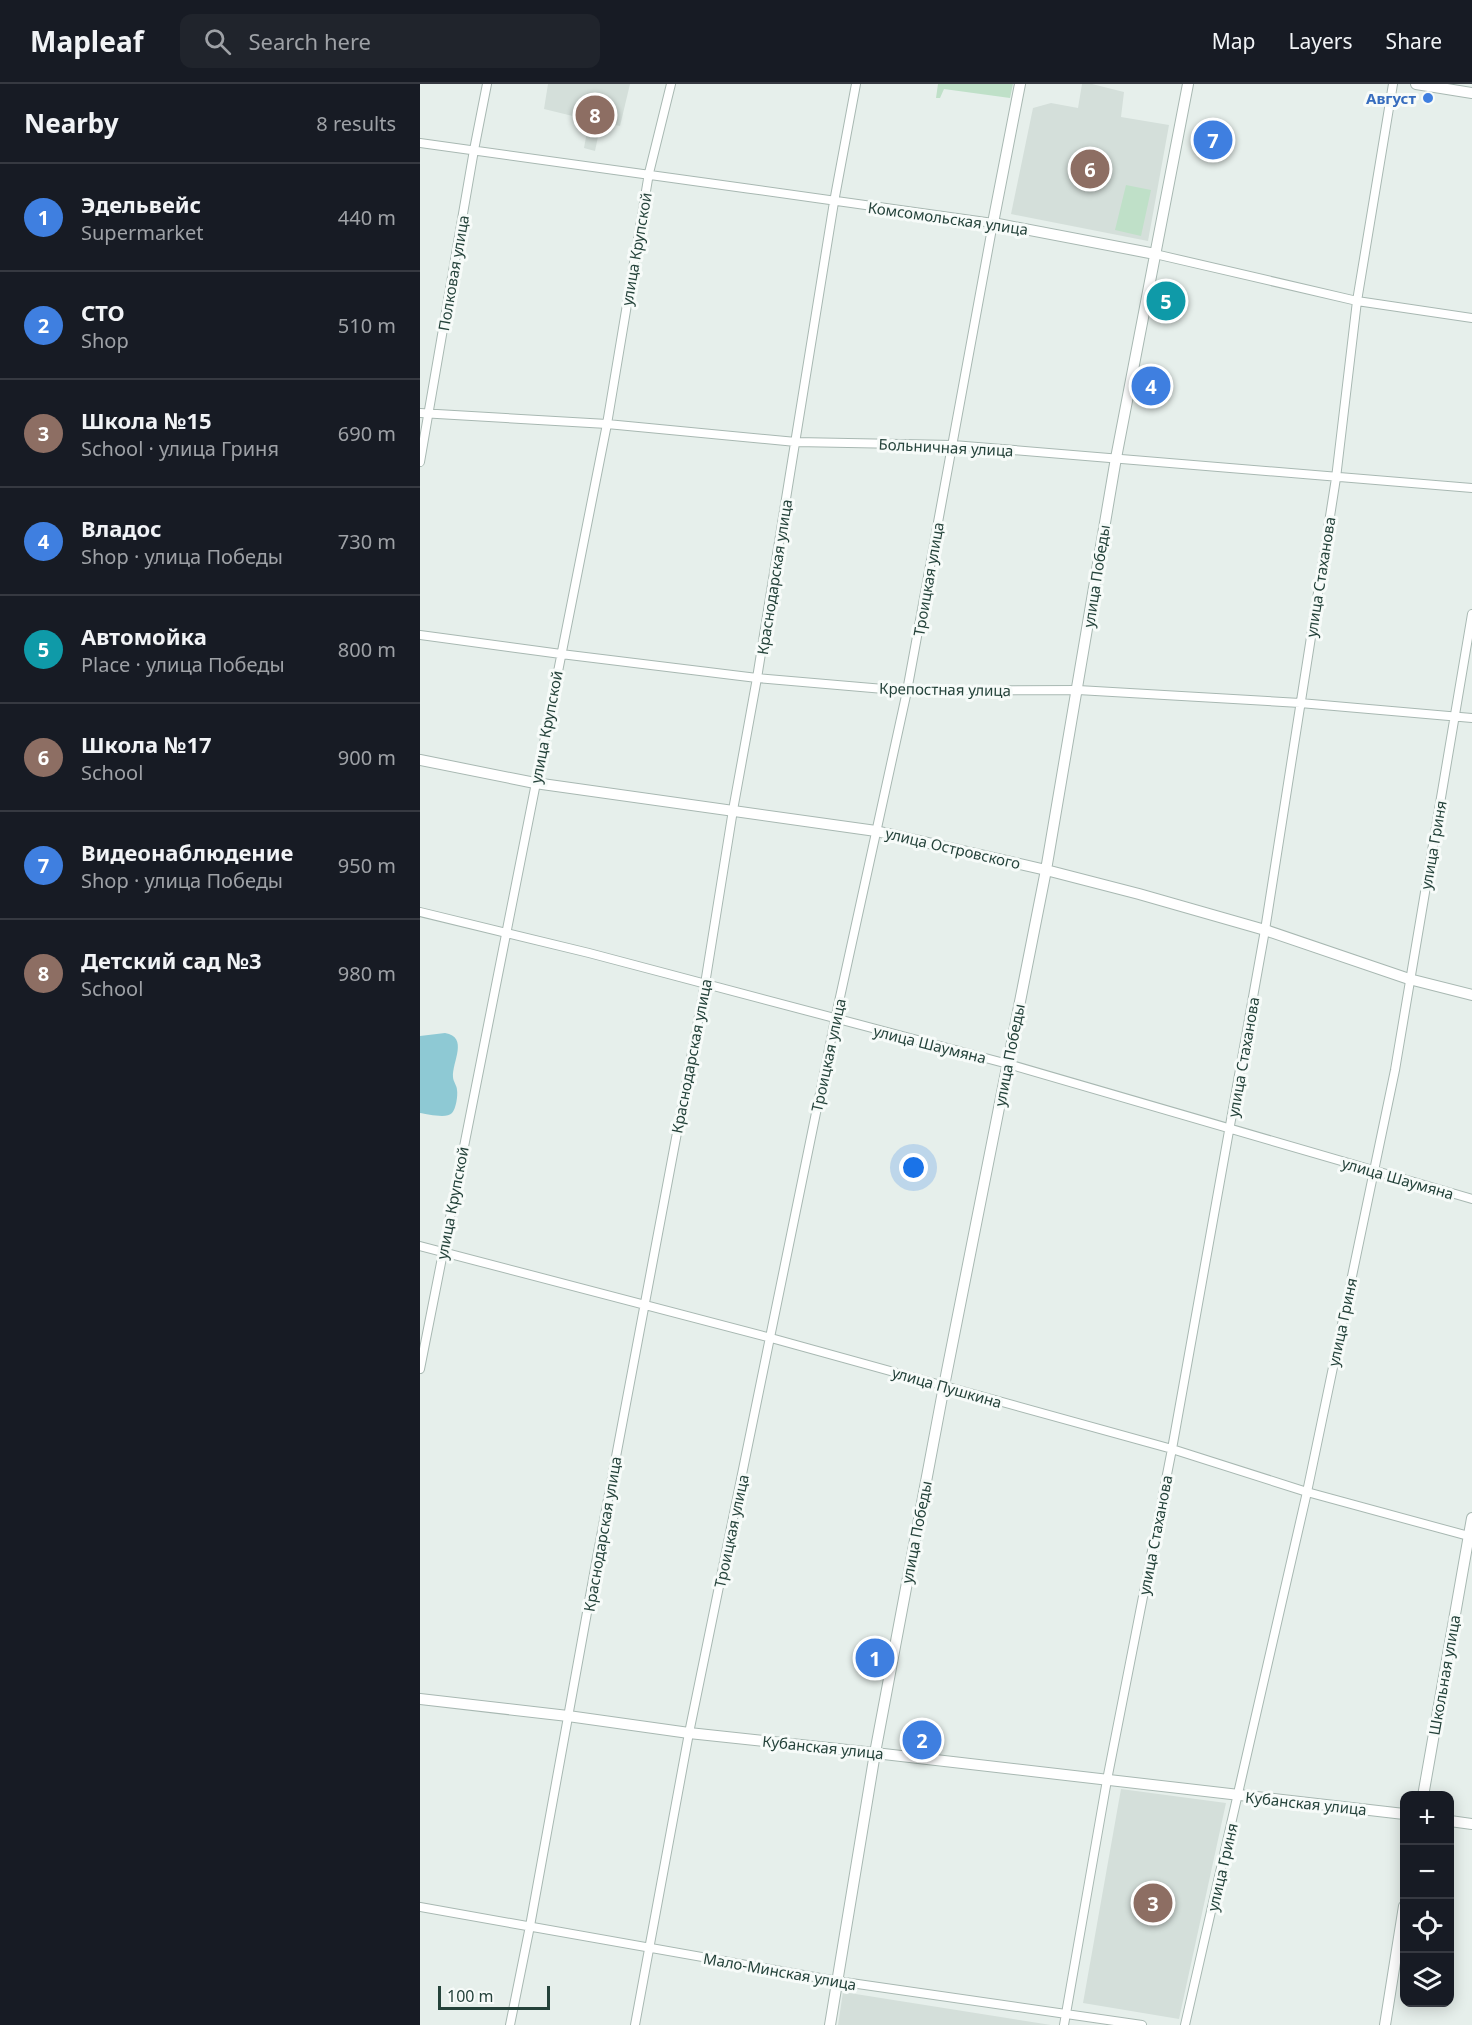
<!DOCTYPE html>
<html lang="en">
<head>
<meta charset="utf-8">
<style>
  :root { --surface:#171b24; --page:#20242c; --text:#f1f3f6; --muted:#9ea1a6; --line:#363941; --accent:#ea580c }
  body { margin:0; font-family:"Noto Sans",sans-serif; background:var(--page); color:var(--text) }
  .controls { position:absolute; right:18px; bottom:18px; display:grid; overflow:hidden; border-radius:12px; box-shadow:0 3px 15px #0003 }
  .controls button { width:54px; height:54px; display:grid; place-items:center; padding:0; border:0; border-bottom:2px solid var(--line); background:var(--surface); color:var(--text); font:30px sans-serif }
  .scale { position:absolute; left:18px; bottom:15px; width:112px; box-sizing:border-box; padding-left:6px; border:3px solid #24423a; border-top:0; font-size:16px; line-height:21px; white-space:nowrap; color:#24423a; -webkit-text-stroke:4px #f7fbf9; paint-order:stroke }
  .you { position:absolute; left:494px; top:1084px; width:21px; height:21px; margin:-15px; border:4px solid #fff; border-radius:50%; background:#1a73e8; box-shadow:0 0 0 9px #1a73e833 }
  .badge { display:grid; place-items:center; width:39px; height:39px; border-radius:50%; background:var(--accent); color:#fff; font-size:20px; font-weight:700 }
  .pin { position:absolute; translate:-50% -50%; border:3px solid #fff; box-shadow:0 2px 6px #0006 }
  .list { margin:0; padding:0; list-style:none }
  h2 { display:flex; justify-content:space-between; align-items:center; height:78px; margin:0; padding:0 24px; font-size:26px }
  h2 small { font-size:20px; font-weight:400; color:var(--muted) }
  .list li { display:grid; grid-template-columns:39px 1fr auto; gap:18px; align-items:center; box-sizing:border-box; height:108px; padding:0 24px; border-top:2px solid var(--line) }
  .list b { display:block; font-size:22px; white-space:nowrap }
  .list p { margin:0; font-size:20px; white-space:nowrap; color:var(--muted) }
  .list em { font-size:20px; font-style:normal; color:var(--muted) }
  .icon { flex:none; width:33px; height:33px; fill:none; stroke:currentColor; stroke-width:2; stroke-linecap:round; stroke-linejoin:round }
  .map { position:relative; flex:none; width:1052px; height:1941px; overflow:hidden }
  header { display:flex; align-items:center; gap:36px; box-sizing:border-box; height:84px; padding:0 30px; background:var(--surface); border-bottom:2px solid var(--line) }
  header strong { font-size:28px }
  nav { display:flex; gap:33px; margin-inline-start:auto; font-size:21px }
  .search { width:420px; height:54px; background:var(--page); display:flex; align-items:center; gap:15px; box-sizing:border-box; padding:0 21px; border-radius:12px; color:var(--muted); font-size:22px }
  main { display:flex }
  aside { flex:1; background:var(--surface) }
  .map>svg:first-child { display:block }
</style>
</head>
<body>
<header>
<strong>Mapleaf</strong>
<div class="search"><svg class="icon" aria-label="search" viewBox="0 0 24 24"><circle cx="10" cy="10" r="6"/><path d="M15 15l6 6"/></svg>Search here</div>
<nav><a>Map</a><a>Layers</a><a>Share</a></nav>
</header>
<main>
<aside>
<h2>Nearby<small>8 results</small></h2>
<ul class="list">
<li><span class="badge" style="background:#3f7fe0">1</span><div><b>Эдельвейс</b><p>Supermarket</p></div><em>440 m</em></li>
<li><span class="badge" style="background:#3f7fe0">2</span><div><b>СТО</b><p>Shop</p></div><em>510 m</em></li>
<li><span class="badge" style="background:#8d6e63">3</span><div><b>Школа №15</b><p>School · улица Гриня</p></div><em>690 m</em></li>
<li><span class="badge" style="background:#3f7fe0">4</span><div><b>Владос</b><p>Shop · улица Победы</p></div><em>730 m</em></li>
<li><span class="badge" style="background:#0f9aa8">5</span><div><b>Автомойка</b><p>Place · улица Победы</p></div><em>800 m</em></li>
<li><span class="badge" style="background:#8d6e63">6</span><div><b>Школа №17</b><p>School</p></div><em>900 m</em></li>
<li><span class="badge" style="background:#3f7fe0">7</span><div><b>Видеонаблюдение</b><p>Shop · улица Победы</p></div><em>950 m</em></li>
<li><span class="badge" style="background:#8d6e63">8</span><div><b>Детский сад №3</b><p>School</p></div><em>980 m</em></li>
</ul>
</aside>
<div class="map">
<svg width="1052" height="1941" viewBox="0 0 1052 1941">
  <rect width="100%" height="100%" fill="#e6efeb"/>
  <!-- built -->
  <path fill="#d4dfda" d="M128,0h82l-10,42 -19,-4 -6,29 -11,-3 5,-28 -45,-11z
    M662,0h10l32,8 -3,25 48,8 -21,116 -137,-27 22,-106 18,-5 27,5z
    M701,1705l105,14 -47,216 -96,-16z
    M423,1908l208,33h-213z"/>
  <!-- green -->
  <path fill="#bfe0c8" d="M518,0h75l-3,14 -66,-9 -4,9h-4z
    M706,101l25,5 -10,46 -26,-6z"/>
  <!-- water -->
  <path fill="#8ec9d4" d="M25,949c24,4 7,29 8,44 0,4 4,9 4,13 1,5 -1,19 -5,23 -5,6 -25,1 -32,0v-77z"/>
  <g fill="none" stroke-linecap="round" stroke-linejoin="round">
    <!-- minor casing -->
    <g stroke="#a8b8b2" stroke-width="10">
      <path id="minor" d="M0,59c191,25 382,54 573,80l-86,468 -72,329 -146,713 -54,292
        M735,170l202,47 115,17
        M0,329l187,11 189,18 157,3 519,43
        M0,378l54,-312 13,-66
        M0,551l141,19 196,24 150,13 171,-1 222,13 172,15
        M0,828l169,41 419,111 464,135
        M0,1162l351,92 401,111 135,43 165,45
        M0,1285l187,-945 42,-251 22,-89
        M0,1823l417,74 305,44
        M90,1941l20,-99 66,-363 109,-579 28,-174 24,-132 77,-476 22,-118
        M644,1941l43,-245 65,-331 93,-519 71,-452 21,-177 36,-217
        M765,1941l122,-533 88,-422 77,-456"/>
    </g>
    <!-- tertiary casing -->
    <g stroke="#a8b8b2" stroke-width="12">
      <path id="tertiary" d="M600,0l-27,139 162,31
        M996,0l56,9
        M0,676l115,23 341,48 170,39 93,24 126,36 144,49 63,16
        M0,1615l148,17 121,17 186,20 529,61
        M1003,1712l49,-278
        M1030,1737l22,3
        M410,1941l45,-272 69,-367 102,-516 70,-412 72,-374
        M965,1941l19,-119"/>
    </g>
    <!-- minor -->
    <use href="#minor" stroke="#fff" stroke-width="8"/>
    <!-- tertiary -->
    <use href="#tertiary" stroke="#fff" stroke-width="10"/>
  </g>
  <!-- markers -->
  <circle fill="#3f7fe0" stroke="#f7fbf9" stroke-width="2" cx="1008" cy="14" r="6"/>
  <g text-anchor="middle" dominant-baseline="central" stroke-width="6" stroke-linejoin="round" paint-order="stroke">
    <!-- shop labels -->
    <g font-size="15" font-weight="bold" fill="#366cbe" stroke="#f7fbf9" text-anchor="end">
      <text x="996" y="14">Август</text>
    </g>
    <!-- street labels -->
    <g font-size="15" fill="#24423a" stroke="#f7fbf9">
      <text transform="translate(528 134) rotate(8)">Комсомольская улица</text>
      <text transform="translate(216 165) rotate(-80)">улица Крупской</text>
      <text transform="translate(33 189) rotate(-80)">Полковая улица</text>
      <text transform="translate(526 363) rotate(3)">Больничная улица</text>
      <text transform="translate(676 492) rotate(-81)">улица Победы</text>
      <text transform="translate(354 493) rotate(-81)">Краснодарская улица</text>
      <text transform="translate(900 493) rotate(-81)">улица Стаханова</text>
      <text transform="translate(508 495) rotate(-80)">Троицкая улица</text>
      <text transform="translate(525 605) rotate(1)">Крепостная улица</text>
      <text transform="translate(126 643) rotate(-79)">улица Крупской</text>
      <text transform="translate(1013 761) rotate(-80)">улица Гриня</text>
      <text transform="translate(533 764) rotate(13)">улица Островского</text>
      <text transform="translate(510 960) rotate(14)">улица Шаумяна</text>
      <text transform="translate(408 971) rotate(-78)">Троицкая улица</text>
      <text transform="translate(589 971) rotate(-79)">улица Победы</text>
      <text transform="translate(271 972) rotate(-79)">Краснодарская улица</text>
      <text transform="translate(823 973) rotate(-80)">улица Стаханова</text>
      <text transform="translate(978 1094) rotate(16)">улица Шаумяна</text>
      <text transform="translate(32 1119) rotate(-79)">улица Крупской</text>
      <text transform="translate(922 1238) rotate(-78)">улица Гриня</text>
      <text transform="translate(527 1303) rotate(16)">улица Пушкина</text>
      <text transform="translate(311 1447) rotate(-78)">Троицкая улица</text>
      <text transform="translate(496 1448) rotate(-79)">улица Победы</text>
      <text transform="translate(182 1450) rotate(-80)">Краснодарская улица</text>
      <text transform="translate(735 1451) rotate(-79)">улица Стаханова</text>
      <text transform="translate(1024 1591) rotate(-80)">Школьная улица</text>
      <text transform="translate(403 1663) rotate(6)">Кубанская улица</text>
      <text transform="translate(886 1719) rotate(6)">Кубанская улица</text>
      <text transform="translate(802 1783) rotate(-77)">улица Гриня</text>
      <text transform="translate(360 1887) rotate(10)">Мало-Минская улица</text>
    </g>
  </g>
</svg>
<div class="controls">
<button>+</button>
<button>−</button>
<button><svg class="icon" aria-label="locate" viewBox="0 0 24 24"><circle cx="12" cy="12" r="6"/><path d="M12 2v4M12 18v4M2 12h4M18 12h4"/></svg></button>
<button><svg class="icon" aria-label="layers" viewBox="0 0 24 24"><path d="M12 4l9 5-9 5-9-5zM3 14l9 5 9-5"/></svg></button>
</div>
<div class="scale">100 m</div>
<div class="you"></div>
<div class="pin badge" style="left:455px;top:1574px;background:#3f7fe0">1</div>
<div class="pin badge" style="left:502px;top:1656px;background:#3f7fe0">2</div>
<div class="pin badge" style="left:733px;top:1819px;background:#8d6e63">3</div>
<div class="pin badge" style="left:731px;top:302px;background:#3f7fe0">4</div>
<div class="pin badge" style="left:746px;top:217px;background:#0f9aa8">5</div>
<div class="pin badge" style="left:670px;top:85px;background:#8d6e63">6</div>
<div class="pin badge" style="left:793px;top:56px;background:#3f7fe0">7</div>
<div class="pin badge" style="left:175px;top:31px;background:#8d6e63">8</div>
</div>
</main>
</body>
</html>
